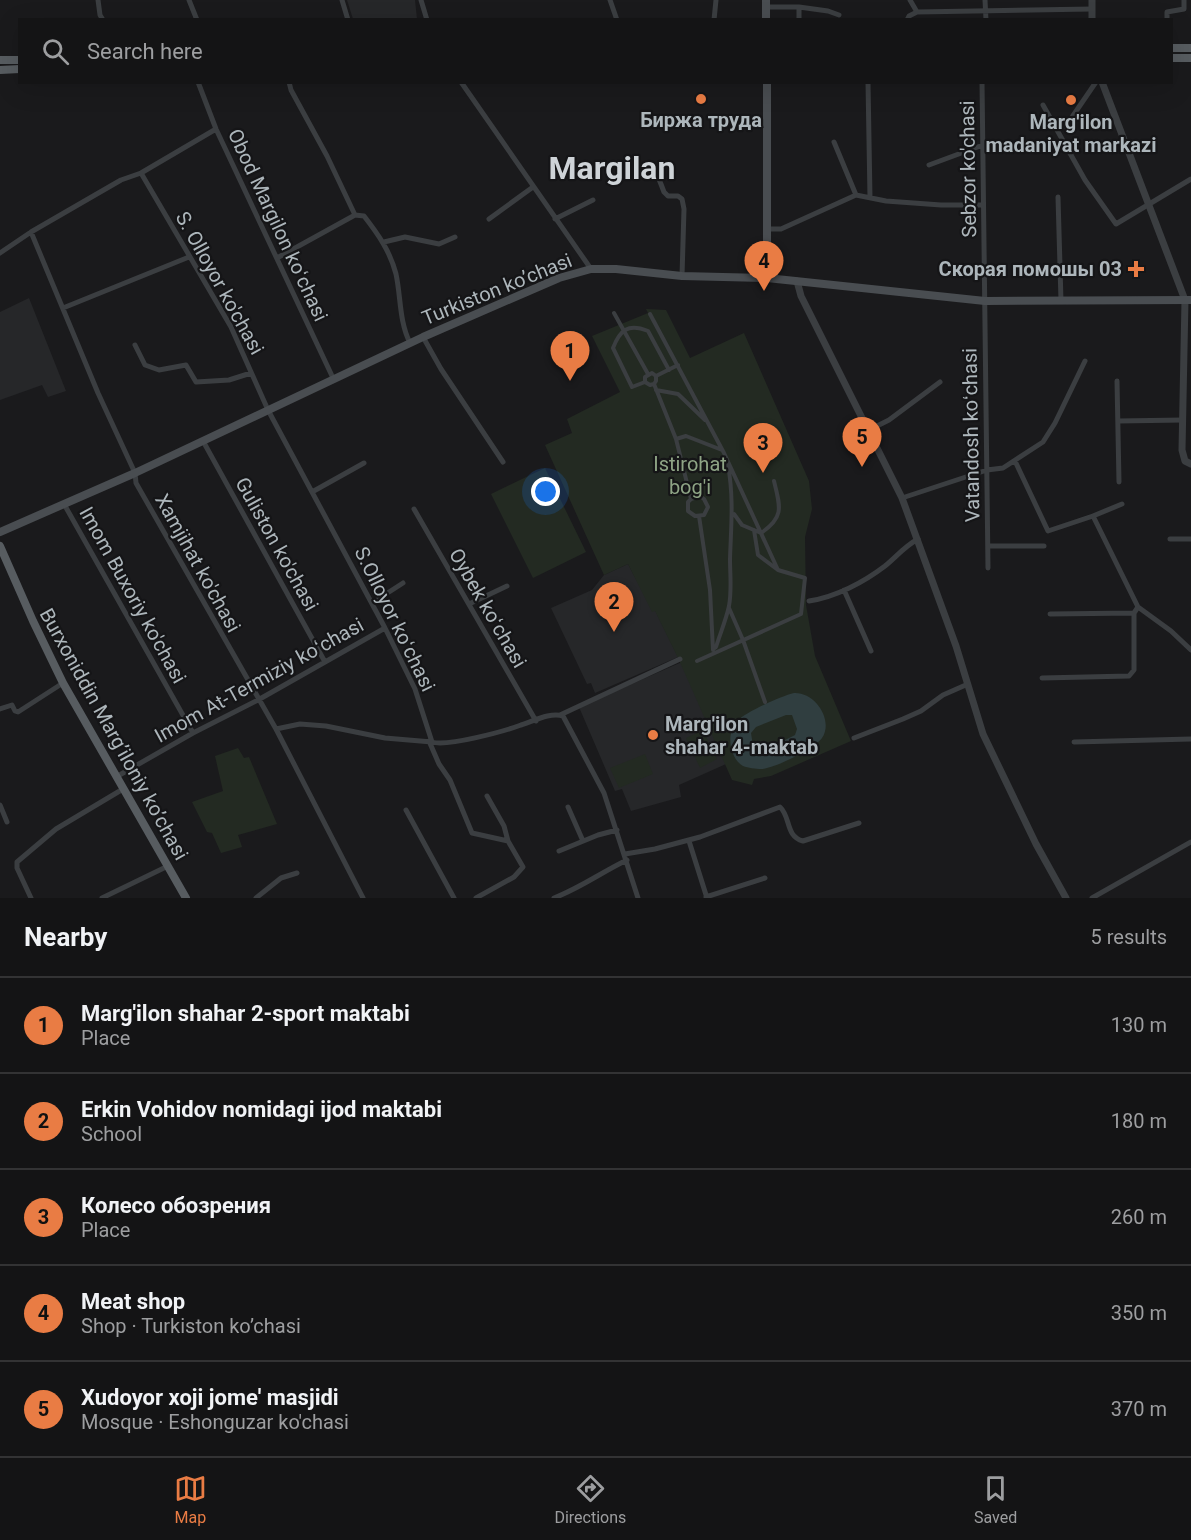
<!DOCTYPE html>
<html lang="en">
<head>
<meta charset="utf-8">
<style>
  :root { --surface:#141415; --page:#1d1d1e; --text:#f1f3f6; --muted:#9d9ea0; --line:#333334; --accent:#e97c44 }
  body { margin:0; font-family:Roboto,sans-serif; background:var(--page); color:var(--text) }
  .you { position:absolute; left:546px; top:492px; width:21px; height:21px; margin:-15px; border:4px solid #fff; border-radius:50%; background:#1a73e8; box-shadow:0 0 0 9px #1a73e833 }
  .badge { display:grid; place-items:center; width:39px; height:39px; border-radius:50%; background:var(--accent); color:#111; font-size:20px; font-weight:700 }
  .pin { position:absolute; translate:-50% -50px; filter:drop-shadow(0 2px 3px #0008) }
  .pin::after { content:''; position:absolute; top:32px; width:21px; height:18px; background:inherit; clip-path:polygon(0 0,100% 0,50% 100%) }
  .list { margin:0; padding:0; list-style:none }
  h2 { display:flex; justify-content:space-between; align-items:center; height:78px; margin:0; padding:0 24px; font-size:26px }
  h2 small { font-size:20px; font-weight:400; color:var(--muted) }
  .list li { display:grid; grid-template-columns:39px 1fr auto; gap:18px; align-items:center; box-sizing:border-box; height:96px; padding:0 24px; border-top:2px solid var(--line) }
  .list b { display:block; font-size:22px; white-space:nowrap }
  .list p { margin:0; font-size:20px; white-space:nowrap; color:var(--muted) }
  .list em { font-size:20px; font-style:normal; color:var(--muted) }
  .icon { flex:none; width:33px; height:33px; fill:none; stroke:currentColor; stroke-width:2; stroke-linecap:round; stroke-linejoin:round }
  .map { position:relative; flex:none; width:1191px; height:898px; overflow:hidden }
  .search { position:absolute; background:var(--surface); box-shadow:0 6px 24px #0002; left:18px; right:18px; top:18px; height:66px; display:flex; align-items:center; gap:15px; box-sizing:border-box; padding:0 21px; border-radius:0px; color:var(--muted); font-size:22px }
  .sheet { height:558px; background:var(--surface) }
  nav { display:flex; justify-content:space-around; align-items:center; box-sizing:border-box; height:84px; border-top:2px solid var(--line); background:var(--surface); font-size:16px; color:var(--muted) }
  nav a { display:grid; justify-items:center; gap:3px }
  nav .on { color:var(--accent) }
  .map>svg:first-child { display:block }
</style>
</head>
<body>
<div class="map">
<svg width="1191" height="898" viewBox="0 0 1191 898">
  <rect width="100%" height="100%" fill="#1a1a1c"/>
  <!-- built -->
  <path fill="#262729" d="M347,0h68l2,19h-64z
    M29,298l37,93 -18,6 -6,-12 -42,15v-88z
    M628,564l25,47 2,-1 23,47 -83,36 -4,-10 -4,1 -36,-76 41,-18 12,-15z
    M682,662l44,102 -47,21 2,12 -50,14 -9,-22 -7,2 -36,-84z"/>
  <!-- green -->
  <path fill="#232a22" d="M646,309l20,1 24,48 54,-25 65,148 3,28 -7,28 1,68 9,51 36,85 -80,35 -17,3 -2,6 -20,-5 -53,-120 -24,-49 -3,1 -24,-48 -24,11 -59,-130 27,-12 -5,-14 53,-27 -28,-56 56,-23z
    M545,468l41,84 -53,26 -42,-84z
    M703,730l14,29 -17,9 -14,-30z
    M238,748l6,10 5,-1 28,67 -39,11 4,12 -21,6 -9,-20 -5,-1 -15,-30 31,-11 -8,-35z
    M645,754l8,20 -34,14 -9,-20z"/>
  <!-- water -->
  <path fill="#303e40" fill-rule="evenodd" d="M794,693c21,-1 40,27 28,45 -8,11 -49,31 -61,31 -5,0 -13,-1 -18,-3 -14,-8 -17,-34 -6,-45 9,-9 44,-25 57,-28zM786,715h6l5,14 -2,6c-13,6 -28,17 -42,11l-2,-13 5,-6z"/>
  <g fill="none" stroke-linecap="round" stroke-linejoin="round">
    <!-- pedestrian -->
    <path stroke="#3b3e41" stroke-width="4" d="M614,313l34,61
      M650,314l74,139 54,117
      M656,376l22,-11
      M645,382v-5l7,-4 4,3v5l-2,3 -4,1 -5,-3 -13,5 -19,-39c7,-18 15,-25 35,-17l21,39
      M654,384l22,55 15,60 -3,3v9l7,5 9,-1 4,-8 -4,-8 -4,-3 -9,3
      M656,390l22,4 27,26
      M676,439l10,-3 36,14
      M734,514l8,11 19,8c24,-16 19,-27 13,-52
      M699,516l11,74 3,60
      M729,608l14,32 22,62
      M713,649l3,-2c4,-13 10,-27 13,-41 3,-16 1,-31 1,-47 1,-33 4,-60 -2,-94
      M697,661l104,-47 4,-36 -27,-8 -20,-15 -4,-25"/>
    <!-- minor -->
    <path stroke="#3b3e41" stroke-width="5" d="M98,0l2,15 3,5
      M189,0l8,20
      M342,0l6,20
      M421,0l6,20
      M610,0l7,20
      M985,0l1,20
      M766,7h33v13
      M799,7l29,4 11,4
      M917,12l175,-3
      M714,20l2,-20
      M907,20l2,-4 8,-4 -7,-12
      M1167,20v-8l17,-3v-9
      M198,82l18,47 117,249
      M289,82l2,8 36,66 28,59 9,1c14,18 26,35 32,58 5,23 3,47 14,69
      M461,82l130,187
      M868,82l2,116
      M982,82l6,486
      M1043,105l42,75 31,44 75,-45
      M1058,130l10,-7 28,-41
      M834,142l22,53
      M929,165l54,-20
      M141,173l90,154 37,83 117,218 30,61 17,53c15,5 73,-11 89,-17 13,-4 29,-13 42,-9l41,77 34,105
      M659,179l5,13 4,4h10l4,3 2,10 -2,67
      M1058,197l3,104
      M489,219l44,-32
      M555,219l38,-19
      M767,229h14l75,-34 30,6 55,4h42
      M31,232l67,161 37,80 1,10 140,246 87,169
      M384,242l21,-5 34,7 16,-7
      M0,253l31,-21 64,-37 26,-15 20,-7 75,-44
      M277,258l78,-43
      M63,308l126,-51
      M423,337l18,32 62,93
      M135,345l10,20 14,5 27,-5 10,17 33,-2 22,-7
      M1117,381l2,101
      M1118,421l65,-1
      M867,431l22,-11 51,-38
      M203,441l122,221
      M1015,461l33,70 45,-15 45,91 33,24 20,19
      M312,492l52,-29
      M902,498l85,-28 16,-2 40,-26 12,-19 30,-62
      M64,504l129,229
      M414,509l122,212
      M1093,516l29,-12
      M1170,539h21
      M988,546h56
      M844,590l27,61
      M809,601c27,-4 55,-19 76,-35 11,-9 20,-20 33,-27
      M372,603l31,-20
      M469,604l38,-18
      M1050,614l84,-1
      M1042,678l87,-2 5,-6v-57l4,-6
      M0,709l12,-4 3,6 3,1 45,-29
      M560,715l120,-56
      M276,729l24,-5 26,2 59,12 47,4
      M854,738l49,-19 18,-8 22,-16 25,-11
      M429,741l10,23 11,16 22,53 36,8
      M1074,742l117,-3
      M116,777l77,-44 65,-33 127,-72
      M0,805l7,17
      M568,807l15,34
      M406,810l48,88
      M689,841l18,57
      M559,851l39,-16 19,-5
      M625,854l30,-5 45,-12 80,-30c11,10 5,29 23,34l56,-18
      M706,897l59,-19
      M31,898l-14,-30v-6l39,-33 67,-40
      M102,898l66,-32
      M256,898l25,-20 16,-5
      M476,898l38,-21 9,-10 -15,-26 -4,-15 -17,-30
      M554,898c26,-10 48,-26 73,-38
      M1092,898l99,-56"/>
    <!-- tertiary -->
    <path stroke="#3b3e41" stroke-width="7" d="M1092,0v20
      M1102,82l83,218 -3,150 3,11 6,3
      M797,281l4,15 101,202 54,148 27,88 53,110 30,54"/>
    <!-- secondary -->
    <path stroke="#494d51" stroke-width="8" d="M766,0v20
      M767,82v196
      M0,532l135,-59 288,-136 136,-59 32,-9h25l66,7 85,2 218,23 206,-1"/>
    <!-- primary -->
    <path stroke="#575c60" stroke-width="8" d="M1172,48h19
      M1172,58h19
      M0,60h20
      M0,70l20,-1
      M0,546l33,75 30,62 123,215"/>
  </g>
  <!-- markers -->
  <g fill="#e97c44" stroke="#151517" stroke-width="2">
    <circle cx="701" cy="99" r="6"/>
    <circle cx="1071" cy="100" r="6"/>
    <path d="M1133 260h6v6h6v6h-6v6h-6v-6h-6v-6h6z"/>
    <circle cx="653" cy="735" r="6"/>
  </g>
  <g text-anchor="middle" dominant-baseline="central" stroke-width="4.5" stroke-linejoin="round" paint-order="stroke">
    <!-- poi labels -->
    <g font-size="20" font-weight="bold" fill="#adb6bb" stroke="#151517">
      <text x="701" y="120">Биржа труда</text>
      <text x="1071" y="122">Marg'ilon<tspan x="1071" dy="23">madaniyat markazi</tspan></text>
      <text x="1122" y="269" text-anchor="end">Скорая помошы 03</text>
      <text x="665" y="724" text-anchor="start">Marg'ilon<tspan x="665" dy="23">shahar 4-maktab</tspan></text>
    </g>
    <!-- street labels -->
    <g font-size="20" fill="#adb6bb" stroke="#151517">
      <text transform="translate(968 169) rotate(-91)">Sebzor ko'chasi</text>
      <text transform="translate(278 225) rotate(65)">Obod Margilon koʻchasi</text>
      <text transform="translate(220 283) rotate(61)">S. Olloyor ko'chasi</text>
      <text transform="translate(497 289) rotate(-22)">Turkiston ko’chasi</text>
      <text transform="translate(971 435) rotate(-91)">Vatandosh koʻchasi</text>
      <text transform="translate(277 544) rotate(61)">Guliston ko'chasi</text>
      <text transform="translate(198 563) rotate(61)">Xamjihat ko'chasi</text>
      <text transform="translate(133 595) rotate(61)">Imom Buxoriy ko'chasi</text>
      <text transform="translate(488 608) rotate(60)">Oybek koʻchasi</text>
      <text transform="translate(395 619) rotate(64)">S.Olloyor koʻchasi</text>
      <text transform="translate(259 680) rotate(-29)">Imom At-Termiziy koʻchasi</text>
      <text transform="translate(114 734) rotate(61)">Burxoniddin Marg’iloniy ko’chasi</text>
    </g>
    <!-- park labels -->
    <g font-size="20" fill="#8ea485" stroke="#151517">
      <text x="690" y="464">Istirohat<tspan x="690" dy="23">bog'i</tspan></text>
    </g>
    <!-- town labels -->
    <g font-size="32" font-weight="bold" fill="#ced3d7" stroke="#151517">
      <text x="612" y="168">Margilan</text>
    </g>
  </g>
</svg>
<div class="you"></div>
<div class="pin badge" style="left:570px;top:381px">1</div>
<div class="pin badge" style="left:614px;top:632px">2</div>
<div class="pin badge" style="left:763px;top:473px">3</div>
<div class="pin badge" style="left:764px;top:291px">4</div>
<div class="pin badge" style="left:862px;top:467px">5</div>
<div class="search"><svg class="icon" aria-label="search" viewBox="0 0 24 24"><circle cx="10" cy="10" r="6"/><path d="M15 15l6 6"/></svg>Search here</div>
</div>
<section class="sheet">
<h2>Nearby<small>5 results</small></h2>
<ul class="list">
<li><span class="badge">1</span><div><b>Marg'ilon shahar 2-sport maktabi</b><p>Place</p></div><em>130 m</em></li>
<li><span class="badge">2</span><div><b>Erkin Vohidov nomidagi ijod maktabi</b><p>School</p></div><em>180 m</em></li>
<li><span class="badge">3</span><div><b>Колесо обозрения</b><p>Place</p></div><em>260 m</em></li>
<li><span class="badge">4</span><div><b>Meat shop</b><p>Shop · Turkiston ko’chasi</p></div><em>350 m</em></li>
<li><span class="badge">5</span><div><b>Xudoyor xoji jome' masjidi</b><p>Mosque · Eshonguzar ko'chasi</p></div><em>370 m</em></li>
</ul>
</section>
<nav>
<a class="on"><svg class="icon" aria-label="map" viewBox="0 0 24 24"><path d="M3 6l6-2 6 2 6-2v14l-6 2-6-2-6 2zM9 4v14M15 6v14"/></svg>Map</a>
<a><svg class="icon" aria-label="directions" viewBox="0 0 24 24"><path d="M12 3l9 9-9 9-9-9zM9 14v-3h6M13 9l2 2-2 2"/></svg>Directions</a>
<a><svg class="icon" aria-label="saved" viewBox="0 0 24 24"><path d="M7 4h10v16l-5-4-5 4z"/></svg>Saved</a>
</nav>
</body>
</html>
